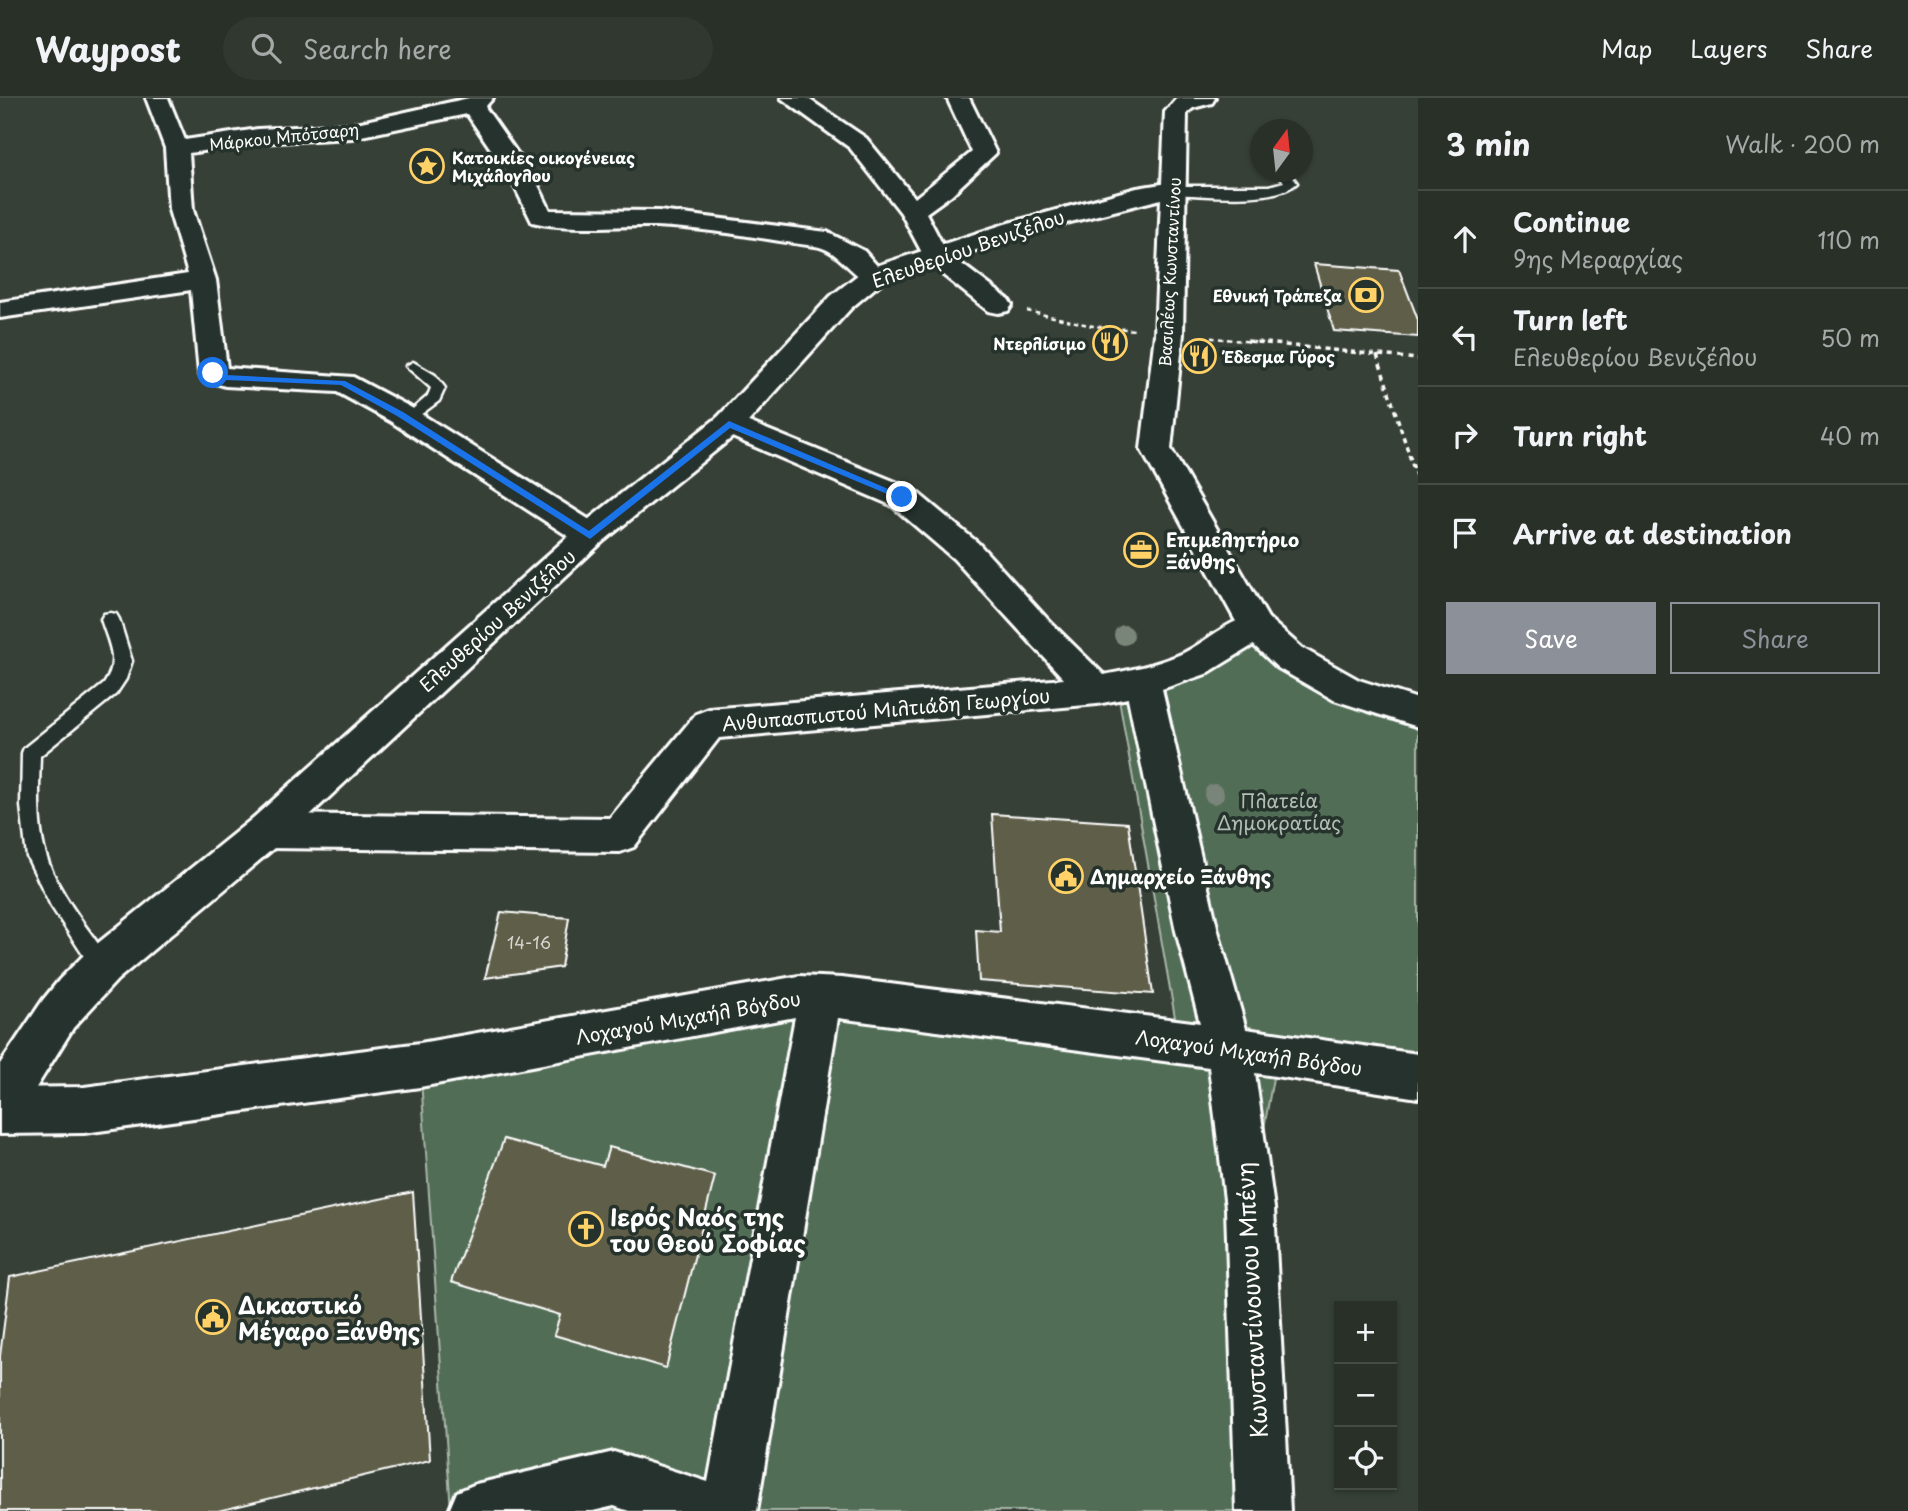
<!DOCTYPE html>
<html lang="en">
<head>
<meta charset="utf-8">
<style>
  :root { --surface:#293028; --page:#313830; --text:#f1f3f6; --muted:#a5a9a8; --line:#454b45; --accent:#8c9099 }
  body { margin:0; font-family:"Playpen Sans",sans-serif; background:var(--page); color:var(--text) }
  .controls { position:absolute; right:21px; bottom:21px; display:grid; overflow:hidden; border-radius:0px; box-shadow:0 2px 5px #0004 }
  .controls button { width:63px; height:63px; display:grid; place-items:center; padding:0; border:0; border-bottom:2px solid var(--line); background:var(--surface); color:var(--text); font:35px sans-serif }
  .compass { position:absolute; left:1250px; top:21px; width:63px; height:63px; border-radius:50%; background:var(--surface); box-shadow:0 2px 5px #0004; rotate:15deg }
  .stop { position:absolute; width:21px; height:21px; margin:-16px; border:5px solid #1a73e8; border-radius:50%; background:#fff }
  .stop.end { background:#1a73e8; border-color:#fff; box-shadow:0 2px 7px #0008 }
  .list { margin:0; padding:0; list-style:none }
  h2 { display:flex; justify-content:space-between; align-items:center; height:91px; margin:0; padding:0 28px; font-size:30px }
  h2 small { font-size:23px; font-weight:400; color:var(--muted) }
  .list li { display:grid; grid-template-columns:46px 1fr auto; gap:21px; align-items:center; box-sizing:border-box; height:98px; padding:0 28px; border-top:2px solid var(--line) }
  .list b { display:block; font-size:26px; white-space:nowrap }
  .list p { margin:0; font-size:23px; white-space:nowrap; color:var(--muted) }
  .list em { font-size:23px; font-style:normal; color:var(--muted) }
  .actions { display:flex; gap:14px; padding:21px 28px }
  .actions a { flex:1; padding:16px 0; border:2px solid var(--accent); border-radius:0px; text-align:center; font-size:24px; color:var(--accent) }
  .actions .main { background:var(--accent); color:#fff }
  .icon { flex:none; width:38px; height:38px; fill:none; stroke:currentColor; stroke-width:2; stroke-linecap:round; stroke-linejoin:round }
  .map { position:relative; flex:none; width:1418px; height:1413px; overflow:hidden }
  header { display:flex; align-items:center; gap:42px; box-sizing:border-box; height:98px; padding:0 35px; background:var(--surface); border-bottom:2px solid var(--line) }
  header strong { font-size:33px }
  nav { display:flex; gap:38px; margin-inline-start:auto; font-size:24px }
  .search { width:490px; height:63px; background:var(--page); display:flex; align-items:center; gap:18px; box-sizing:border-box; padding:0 24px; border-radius:38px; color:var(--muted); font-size:26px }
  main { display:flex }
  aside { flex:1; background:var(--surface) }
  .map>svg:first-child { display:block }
</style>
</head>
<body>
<header>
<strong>Waypost</strong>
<div class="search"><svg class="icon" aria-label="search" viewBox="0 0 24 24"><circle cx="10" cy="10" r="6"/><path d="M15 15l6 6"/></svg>Search here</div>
<nav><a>Map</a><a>Layers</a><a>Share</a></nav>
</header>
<main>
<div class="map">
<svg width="1418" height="1413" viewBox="0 0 1418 1413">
  <rect width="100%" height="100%" fill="#374036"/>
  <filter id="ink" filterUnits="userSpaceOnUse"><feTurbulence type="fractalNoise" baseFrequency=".0143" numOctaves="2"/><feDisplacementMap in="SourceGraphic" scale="14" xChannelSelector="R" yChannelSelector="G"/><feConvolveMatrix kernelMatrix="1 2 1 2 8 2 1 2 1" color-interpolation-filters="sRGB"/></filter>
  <g filter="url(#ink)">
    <!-- green -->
    <path fill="#516d55" stroke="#a8b6aa" stroke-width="2" d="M1256,529l91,63 71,18v368l-141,-21 -27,153 -4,303h-795l-31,-446 400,-69 359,44 -62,-352z"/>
    <!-- building -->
    <path fill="#5f5e4a" stroke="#fff" stroke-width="2" d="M1314,166l85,6 19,50v17l-84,-6z
      M992,716l136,9 25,171 -174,-13 -3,-51 24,2z
      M501,814l68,6 -8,49 -76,11z
      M504,1041l99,27 6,-19 106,29 -49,192 -112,-33 6,-20 -109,-33z
      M413,1094l17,268 -212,51h-218v-155l10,-79z"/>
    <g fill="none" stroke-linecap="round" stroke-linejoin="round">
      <!-- lane casing -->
      <g stroke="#fff" stroke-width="5">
        <path id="lane" d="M1281,74h8l8,11c-23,21 -94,12 -124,11l-6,-4 6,-4h96l15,-4 -5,-8z
          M413,264l22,13 10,13 -6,13 -31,23 -7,-5 27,-23 3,-8 -25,-22z
          M110,515l6,1 3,5 13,42 -6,18 -10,15 -76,62c-1,30 -3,62 4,92 10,40 42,78 65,111l4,7 -4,7 -7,3 -7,-3 -44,-67 -24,-49 -6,-51 1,-53 2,-5 80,-64c16,-24 5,-39 -3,-65l3,-5z"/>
      </g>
      <!-- street casing -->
      <g stroke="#fff" stroke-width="6">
        <path id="street" d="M146,0h22l17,42 73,-11 94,-5 117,-26h24l-8,9 49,70 16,33 109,1 168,21 37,19 22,25 -4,6c-27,6 -38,-32 -67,-36 -52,-7 -107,-18 -160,-20 -36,-1 -88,5 -123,-4l-22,-45 -43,-63 -115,24 -94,5 -69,10 4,57 23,70 11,88 126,9 57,30 191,120 5,8 -5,8 -11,3 -11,-3 -189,-122 -53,-29 -112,-6 -22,-7 -4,-6 -8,-83 -191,28v-16l188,-28 -19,-64 -4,-62z
          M781,0h26l59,40 49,60 57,-46 -25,-54h22l27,55 -45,42 -25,18 21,40 61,46 4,6 -4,6 -10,2 -10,-2 -61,-49 -26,-49 -51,-65z
          M729,316l184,75 65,54 72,79 54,53c26,-5 51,-10 75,-20 28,-11 58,-47 89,-37l5,9 -5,9 -62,38 -44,15 56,242 28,98 172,25v44l-163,-25 19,135 16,303h-54l-10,-303 -17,-141 -371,-49 -81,493h-128l-15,-5 -21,5h-144l8,-19 19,-8 138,-32 94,30 87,-465 -375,70 -336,46 -84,1v-46l84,-1 336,-44 379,-67 43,2 358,45 -24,-92 -48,-233 -31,6 -378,34 -85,109 -14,5 -354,-4 -14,-5 -6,-12 6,-12 14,-5 344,4 86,-104 13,-5 355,-30 -110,-120 -63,-54 -173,-74 -4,-7 4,-7z"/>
      </g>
      <!-- secondary casing -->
      <g stroke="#fff" stroke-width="6">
        <path id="secondary" d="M1177,0h38l-3,5 -19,5 -6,5 -4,221 -12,115 97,169 34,30 57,32 59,19v28l-84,-27 -56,-32 -34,-32 -103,-187 14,-115 6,-135 -138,35 -141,48 -31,26 -111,123 -139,112 -321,300 -163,137 -44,48 -57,92 -16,6v-62l43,-64 17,-21 27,-27 165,-133 327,-292 139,-110 113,-121 33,-26 141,-46 132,-36 25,-4 3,-72z"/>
      </g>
      <!-- path-far1 -->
      <path stroke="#fff" stroke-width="2.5" stroke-dasharray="4.5 3.5" stroke-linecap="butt" d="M1027,213l66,15 42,4
        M1203,239l61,6"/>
      <!-- path -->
      <path stroke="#fff" stroke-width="3.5" stroke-dasharray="5 4.5" stroke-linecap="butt" d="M1247,243l171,18
        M1377,257l41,127"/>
      <!-- lane -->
      <use href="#lane" fill="#26332d" fill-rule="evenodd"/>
      <!-- street -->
      <use href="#street" fill="#26332d" fill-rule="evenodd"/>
      <!-- secondary -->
      <use href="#secondary" fill="#26332d" fill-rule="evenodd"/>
    </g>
    <!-- trees -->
    <g fill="#7a857a">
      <circle cx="1124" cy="537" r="10"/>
      <circle cx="1214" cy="696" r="10"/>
    </g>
  </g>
  <!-- route -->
  <path fill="#1a73e8" d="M213,272l13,5 119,6 58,31 186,119 140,-110 178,76 -8,2 -169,-71 -140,111 -193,-123 -56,-31 -116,-5 -15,-5z"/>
  <!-- icons -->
  <defs>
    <g id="sight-ring" transform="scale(1.75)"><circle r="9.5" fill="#26332d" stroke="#ffd166" stroke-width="1.5"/><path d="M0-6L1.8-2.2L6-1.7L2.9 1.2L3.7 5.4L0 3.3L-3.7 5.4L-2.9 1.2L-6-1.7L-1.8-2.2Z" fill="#ffd166"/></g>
    <g id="bank-ring" transform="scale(1.75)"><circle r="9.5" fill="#26332d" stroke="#ffd166" stroke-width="1.5"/><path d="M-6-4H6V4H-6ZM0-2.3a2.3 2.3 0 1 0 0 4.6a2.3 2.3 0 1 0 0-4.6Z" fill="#ffd166"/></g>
    <g id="restaurant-ring" transform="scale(1.75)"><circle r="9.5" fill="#26332d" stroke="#ffd166" stroke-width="1.5"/><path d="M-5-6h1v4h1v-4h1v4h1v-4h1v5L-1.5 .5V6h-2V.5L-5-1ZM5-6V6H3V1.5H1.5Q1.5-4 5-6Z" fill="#ffd166"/></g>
    <g id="office-ring" transform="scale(1.75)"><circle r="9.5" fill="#26332d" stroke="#ffd166" stroke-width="1.5"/><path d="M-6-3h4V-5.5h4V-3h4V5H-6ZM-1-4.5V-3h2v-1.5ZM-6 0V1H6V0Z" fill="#ffd166"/></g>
    <g id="civic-ring" transform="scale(1.75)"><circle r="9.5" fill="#26332d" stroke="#ffd166" stroke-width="1.5"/><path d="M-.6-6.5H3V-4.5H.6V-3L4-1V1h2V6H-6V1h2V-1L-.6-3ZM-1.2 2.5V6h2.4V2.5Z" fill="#ffd166"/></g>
    <g id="church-ring" transform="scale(1.75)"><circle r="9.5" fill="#26332d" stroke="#ffd166" stroke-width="1.5"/><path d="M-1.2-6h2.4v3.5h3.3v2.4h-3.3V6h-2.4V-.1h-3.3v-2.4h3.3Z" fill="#ffd166"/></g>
  </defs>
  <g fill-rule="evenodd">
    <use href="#sight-ring" x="427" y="68"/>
    <use href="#bank-ring" x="1366" y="197"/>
    <use href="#restaurant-ring" x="1110" y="245"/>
    <use href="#restaurant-ring" x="1199" y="258"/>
    <use href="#office-ring" x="1141" y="452"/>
    <use href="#civic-ring" x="1066" y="778"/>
    <use href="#church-ring" x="586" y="1131"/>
    <use href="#civic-ring" x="213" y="1219"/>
  </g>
  <g text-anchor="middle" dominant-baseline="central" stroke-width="7" stroke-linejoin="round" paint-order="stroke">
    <!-- far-street labels -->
    <g font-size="16" fill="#fff" stroke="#26332d">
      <text transform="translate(284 38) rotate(-6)">Μάρκου Μπότσαρη</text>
      <text transform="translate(1169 174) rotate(-87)">Βασιλέως Κωνσταντίνου</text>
    </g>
    <!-- far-poi labels -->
    <g font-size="16" font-weight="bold" fill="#fff" stroke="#26332d" text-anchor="start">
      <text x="452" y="59">Κατοικίες οικογένειας<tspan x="452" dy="18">Μιχάλογλου</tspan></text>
      <text x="1342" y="197" text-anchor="end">Εθνική Τράπεζα</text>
      <text x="1086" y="245" text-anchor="end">Ντερλίσιμο</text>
      <text x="1224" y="258">Έδεσμα Γύρος</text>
    </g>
    <!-- number labels -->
    <g font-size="16" fill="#d7d7d2">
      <text x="529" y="844">14-16</text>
    </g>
    <!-- street labels -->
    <g font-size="19" fill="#fff" stroke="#26332d">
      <text transform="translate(968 150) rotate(-19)">Ελευθερίου Βενιζέλου</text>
      <text transform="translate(497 522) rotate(-42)">Ελευθερίου Βενιζέλου</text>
      <text transform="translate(886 611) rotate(-5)">Ανθυπασπιστού Μιλτιάδη Γεωργίου</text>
      <text transform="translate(688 919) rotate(-10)">Λοχαγού Μιχαήλ Βόγδου</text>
      <text transform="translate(1249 954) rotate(8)">Λοχαγού Μιχαήλ Βόγδου</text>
    </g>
    <!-- poi labels -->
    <g font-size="19" font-weight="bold" fill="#fff" stroke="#26332d" text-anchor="start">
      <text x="1166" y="441">Επιμελητήριο<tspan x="1166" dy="22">Ξάνθης</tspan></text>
      <text x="1090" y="778">Δημαρχείο Ξάνθης</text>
    </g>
    <!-- park labels -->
    <g font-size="19" fill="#b1bdb2" stroke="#26332d">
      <text x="1279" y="702">Πλατεία<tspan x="1279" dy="22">Δημοκρατίας</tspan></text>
    </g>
    <!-- near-poi labels -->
    <g font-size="23" font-weight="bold" fill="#fff" stroke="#26332d" text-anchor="start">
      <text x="610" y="1118">Ιερός Ναός της<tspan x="610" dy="26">του Θεού Σοφίας</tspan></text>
      <text x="238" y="1206">Δικαστικό<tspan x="238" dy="26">Μέγαρο Ξάνθης</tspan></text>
    </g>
    <!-- near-street labels -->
    <g font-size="23" fill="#fff" stroke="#26332d">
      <text transform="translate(1251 1202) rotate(-93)">Κωνσταντίνουνου Μπένη</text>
    </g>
  </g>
</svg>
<div class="controls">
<button>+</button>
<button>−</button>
<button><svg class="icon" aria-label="locate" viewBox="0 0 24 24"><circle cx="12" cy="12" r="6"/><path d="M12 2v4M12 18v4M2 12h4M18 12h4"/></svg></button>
</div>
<svg class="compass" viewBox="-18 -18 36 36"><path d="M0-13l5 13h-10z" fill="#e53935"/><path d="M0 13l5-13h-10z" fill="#a5a9a8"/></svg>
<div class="stop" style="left:213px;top:275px"></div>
<div class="stop end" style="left:902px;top:399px"></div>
</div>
<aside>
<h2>3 min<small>Walk · 200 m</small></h2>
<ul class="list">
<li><svg class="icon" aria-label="ahead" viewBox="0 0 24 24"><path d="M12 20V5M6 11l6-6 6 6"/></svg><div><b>Continue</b><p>9ης Μεραρχίας</p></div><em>110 m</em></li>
<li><svg class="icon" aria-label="left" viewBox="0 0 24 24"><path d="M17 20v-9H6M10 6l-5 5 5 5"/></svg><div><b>Turn left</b><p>Ελευθερίου Βενιζέλου</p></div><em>50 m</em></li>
<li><svg class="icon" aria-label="right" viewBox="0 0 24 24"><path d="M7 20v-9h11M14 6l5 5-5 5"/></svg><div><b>Turn right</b></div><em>40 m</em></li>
<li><svg class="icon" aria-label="arrive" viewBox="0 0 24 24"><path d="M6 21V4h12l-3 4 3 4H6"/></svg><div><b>Arrive at destination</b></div></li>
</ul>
<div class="actions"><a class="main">Save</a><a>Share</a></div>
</aside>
</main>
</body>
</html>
